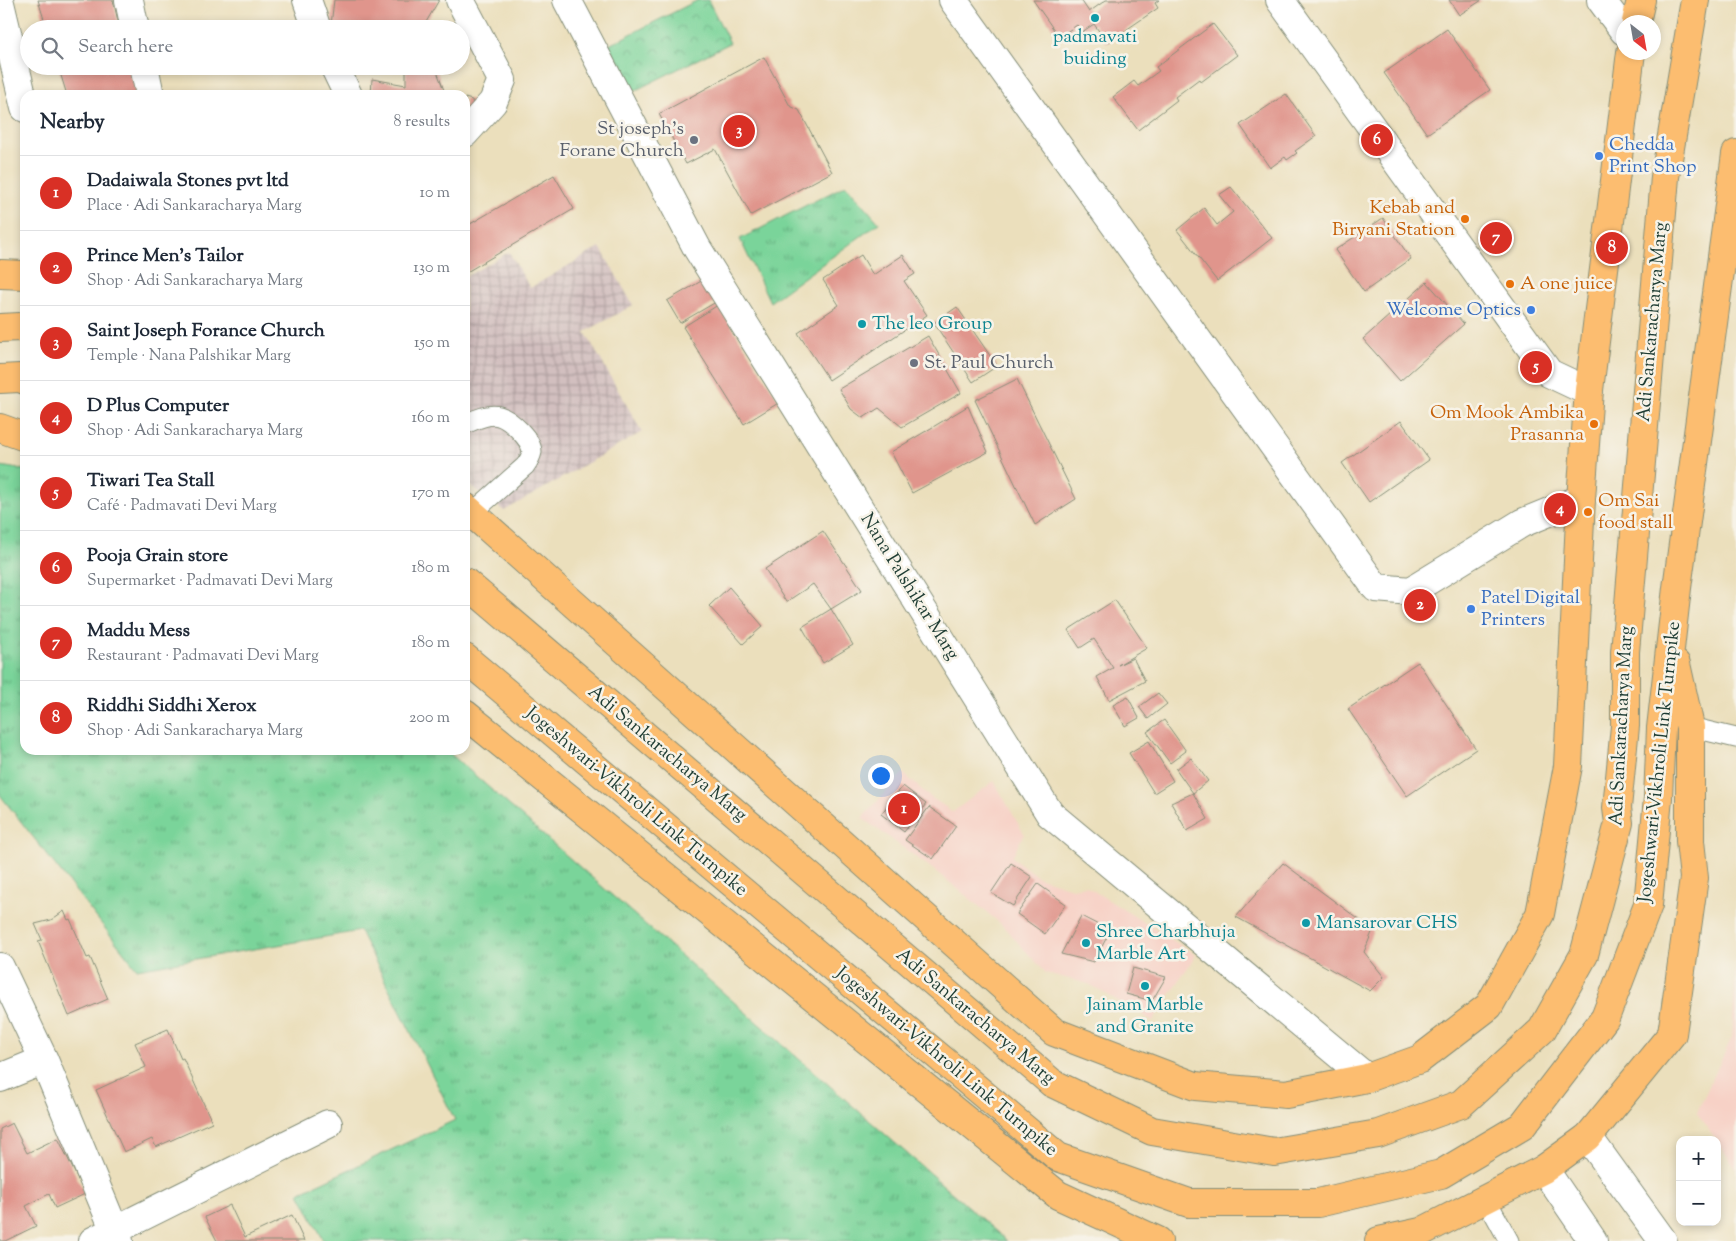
<!DOCTYPE html>
<html lang="en">
<head>
<meta charset="utf-8">
<style>
  :root { --surface:#fff; --page:#f6f6f7; --text:#1f2937; --muted:#747a83; --line:#e0e1e3; --accent:#d93025 }
  body { margin:0; font-family:"Sorts Mill Goudy",serif; background:var(--page); color:var(--text) }
  .controls { position:absolute; right:15px; bottom:15px; display:grid; overflow:hidden; border-radius:10px; box-shadow:0 2px 8px #0003 }
  .controls button { width:45px; height:45px; display:grid; place-items:center; padding:0; border:0; border-bottom:1px solid var(--line); background:var(--surface); color:var(--text); font:25px sans-serif }
  .compass { position:absolute; left:1616px; top:15px; width:45px; height:45px; border-radius:50%; background:var(--surface); box-shadow:0 2px 8px #0003; rotate:149deg }
  .you { position:absolute; left:880px; top:775px; width:18px; height:18px; margin:-12px; border:4px solid #fff; border-radius:50%; background:#1a73e8; box-shadow:0 0 0 8px #1a73e833 }
  .badge { display:grid; place-items:center; width:32px; height:32px; border-radius:50%; background:var(--accent); color:#fff; font-size:16px; font-weight:700 }
  .pin { position:absolute; translate:-50% -50%; border:2px solid #fff; box-shadow:0 1px 5px #0006 }
  .list { margin:0; padding:0; list-style:none }
  h2 { display:flex; justify-content:space-between; align-items:center; height:65px; margin:0; padding:0 20px; font-size:21px }
  h2 small { font-size:16px; font-weight:400; color:var(--muted) }
  .list li { display:grid; grid-template-columns:32px 1fr auto; gap:15px; align-items:center; box-sizing:border-box; height:75px; padding:0 20px; border-top:1px solid var(--line) }
  .list b { display:block; font-size:19px; white-space:nowrap }
  .list p { margin:0; font-size:16px; white-space:nowrap; color:var(--muted) }
  .list em { font-size:16px; font-style:normal; color:var(--muted) }
  .icon { flex:none; width:28px; height:28px; fill:none; stroke:currentColor; stroke-width:2; stroke-linecap:round; stroke-linejoin:round }
  .map { position:relative; flex:none; width:1736px; height:1241px; overflow:hidden }
  .search { position:absolute; background:var(--surface); box-shadow:0 2px 8px #0003; left:20px; top:20px; width:450px; height:55px; display:flex; align-items:center; gap:12px; box-sizing:border-box; padding:0 18px; border-radius:28px; color:var(--muted); font-size:19px }
  .panel { position:absolute; background:var(--surface); box-shadow:0 2px 8px #0003; left:20px; top:90px; width:450px; height:665px; border-radius:15px }
  .map>svg:first-child { display:block }
</style>
</head>
<body>
<div class="map">
<svg width="1736" height="1241" viewBox="0 0 1736 1241">
  <defs>
    <pattern id="industrial-grid" width="8" height="8" patternUnits="userSpaceOnUse" patternTransform="scale(1.25)"><rect width="8" height="8" fill="#d2bfbf"/><path d="M0 4h8M4 0v8" fill="none" stroke="#aa9c9c"/></pattern>
    <pattern id="grass-tufts" width="24" height="20" patternUnits="userSpaceOnUse" patternTransform="scale(1.25)"><rect width="24" height="20" fill="#7ad49a"/><path d="M3 7l-1-3M5 7V3M7 7l1-3M15 17l-1-3M17 17v-4M19 17l1-3" fill="none" stroke="#63ad7e"/></pattern>
    <pattern id="park-crowns" width="20" height="18" patternUnits="userSpaceOnUse" patternTransform="scale(1.25)"><rect width="20" height="18" fill="#7ad49a"/><path d="M2 6a3 3 0 1 1 6 0M12 15a3 3 0 1 1 6 0" fill="none" stroke="#63ad7e"/></pattern>
  </defs>
  <rect width="100%" height="100%" fill="#f7f3e8"/>
  <filter id="ink" filterUnits="userSpaceOnUse"><feTurbulence type="fractalNoise" baseFrequency=".02" numOctaves="2"/><feDisplacementMap in="SourceGraphic" scale="10" xChannelSelector="R" yChannelSelector="G"/><feConvolveMatrix kernelMatrix="1 2 1 2 8 2 1 2 1" color-interpolation-filters="sRGB"/></filter>
  <filter id="wash" filterUnits="userSpaceOnUse"><feTurbulence type="fractalNoise" baseFrequency=".0096" numOctaves="4" result="noise"/><feDisplacementMap in="SourceGraphic" scale="20" xChannelSelector="R" yChannelSelector="G"/><feGaussianBlur stdDeviation="1.12" result="paint"/><feColorMatrix in="noise" values="0 0 0 0 0 0 0 0 0 0 0 0 0 0 0 0 0 1.4 0 .05"/><feComposite in="paint" operator="in"/></filter>
  <g filter="url(#wash)">
    <rect width="100%" height="100%" fill="#ebdfbc"/>
    <!-- built -->
    <path fill="#f7d1c6" d="M903,773l26,23 24,16 41,-31 30,53 -12,23 26,20 34,11 14,-2 110,69 -43,66 -64,-37 -43,-11 -46,-50 -66,-53 -72,-52z
      M1736,962v207l-39,-57 35,-75z"/>
    <!-- industrial -->
    <path fill="url(#industrial-grid)" d="M600,247l33,58 -48,27 57,100 -138,79 -39,-30v-204l44,-25 21,36z"/>
    <!-- grass -->
    <path fill="url(#grass-tufts)" stroke="#4c8867" d="M846,185l33,38 -109,79 -30,-63z
      M0,466l25,4v280h421l561,491h-683l-25,-48 156,-73 -95,-189 -223,38 -137,-174z"/>
    <!-- park -->
    <path fill="url(#park-crowns)" stroke="#4c8867" d="M698,0h10l22,43 -98,49 -23,-47z"/>
    <g id="blocks">
      <!-- building -->
      <path fill="#e0958c" d="M38,0h75l7,29h-73z
        M334,0h105l-17,29h-83l-8,-4z
        M1033,0h48l8,12 17,-12h53l-4,3 3,5 -51,35 -13,-19 -12,8 -5,-7 -18,12z
        M1449,0h33l-23,15z
        M1213,24l24,31 -36,27 -2,-3 -24,18 2,3 -39,30 -25,-33 21,-16 4,5 21,-15 -3,-4z
        M1447,29l43,61 -63,44 -43,-61z
        M764,57l26,49 9,4 33,62 -81,43 -36,-66 -29,15 -27,-50z
        M58,66h72l7,29h-70z
        M406,66h29l10,27 6,2h-80l1,-16 34,6z
        M1286,94l30,42 -21,15 2,2 -10,7 -2,-3 -15,11 -30,-43z
        M465,98l7,2 2,13 -9,2z
        M554,175l20,34 -109,64v-46z
        M1231,187l41,51 -55,43 -40,-51 27,-22 13,17 16,-13 -14,-17z
        M1383,218l28,41 -47,33 -29,-42z
        M861,255l12,20 30,-20 12,19 -11,7 23,34 -98,65 -31,-47 41,-28 -16,-25z
        M703,280l13,22 -36,21 -13,-22z
        M1427,282l37,42 -64,57 -37,-42z
        M718,305l62,97 -36,22 -61,-97z
        M957,307l40,59 -24,16 -39,-59z
        M928,336l33,57 -59,34 -23,-19 -16,10 -12,-9 -12,-20z
        M1017,379l59,120 -41,26 -60,-125z
        M968,406l20,46 -76,41 -21,-41z
        M1401,421l28,39 -60,42 -27,-39z
        M823,531l39,59 -31,19 22,36 -30,18 -21,-36 29,-18 -18,-25 -27,18 -21,-33z
        M729,587l34,39 -20,18 -34,-38z
        M1115,600l32,48 -29,17 15,-7 12,23 -36,19 -12,-23 16,-9 -19,-29 -14,9 -12,-18z
        M1418,662l58,87 -69,47 -59,-87z
        M1158,693l9,11 -19,15 -9,-12z
        M1128,697l11,21 -14,8 -12,-21z
        M1164,720l22,31 -16,12 -23,-31z
        M1149,741l24,40 -19,12 -25,-40z
        M1191,758l17,23 -15,12 -17,-24z
        M903,786l23,18 -22,28 -23,-18z
        M1193,793l15,26 -21,12 -16,-28z
        M929,807l27,19 -23,33 -28,-19z
        M1011,863l21,14 -19,29 -22,-13z
        M1283,863l90,67 -9,22 20,25 -14,14 -134,-74z
        M1038,884l28,20 -21,30 -28,-20z
        M64,911l4,9 2,-1 17,39 3,-1 18,42 -39,17 -31,-75 4,-1 -7,-16 16,-4z
        M1081,916l29,15 -16,31 -33,-8z
        M1133,968l33,9 -14,24 -26,-7z
        M168,1029l13,30 2,-1 29,64 -56,25 -4,-8 -28,13 -28,-62 50,-23 -11,-24z
        M12,1123l15,30 31,-15 27,56 -30,14 -6,-14 -23,12 10,20 -31,15h-5v-112z
        M230,1205l15,32 47,-22 12,26h-87l-12,-24z"/>
    </g>
  </g>
  <g filter="url(#ink)">
    <use href="#blocks" fill-opacity="0" stroke="#858e78" stroke-width="1"/>
    <g fill="none" stroke-linecap="round" stroke-linejoin="round">
      <!-- service casing -->
      <g stroke="#858e78" stroke-width="21">
        <path id="service" d="M465,424c10,-4 23,-11 34,-8 11,3 33,24 33,36 -1,5 -4,10 -7,14l-53,47
          M1690,727l46,11
          M1486,1199l23,42"/>
      </g>
      <!-- minor casing -->
      <g stroke="#858e78" stroke-width="30">
        <path id="minor" d="M129,0l6,29
          M307,0l10,29
          M460,0l42,80 -9,22 -28,31
          M567,0l130,248 353,566 317,264
          M953,0l423,588 35,3 111,-68 59,-24
          M1280,0l269,373 36,17h4
          M1601,0l23,31
          M0,3l25,105
          M144,66l6,29
          M334,66l14,29
          M0,967l44,93 75,181
          M0,1078l44,-18
          M1588,1137l75,104
          M1544,1169l49,72
          M93,1241l235,-117"/>
      </g>
      <!-- primary casing -->
      <g stroke="#858e78" stroke-width="30">
        <path id="primary" d="M1636,22l5,-22
          M0,274l25,1
          M0,328l20,-1 5,1
          M0,379l20,-1 5,2
          M0,428l25,9
          M465,507l589,525 141,54 91,8 81,-16 53,-19 69,-53 51,-92 28,-148 13,-267 8,-109 42,-338
          M465,582l587,501 100,48 122,21 104,-18 83,-30 81,-74 42,-75 35,-132 -2,-15 8,-82v-74l40,-475 30,-177
          M465,658l593,499 131,46h129l123,-29 81,-48 83,-108 43,-113 10,-107 3,-70 16,-140 59,-434
          M465,714l593,481 100,46
          M1379,1241l42,-9 123,-63 44,-32 84,-103 22,-156 -4,-37v-114l-14,-63"/>
      </g>
      <!-- service -->
      <use href="#service" stroke="#fff" stroke-width="19"/>
      <!-- minor -->
      <use href="#minor" stroke="#fff" stroke-width="28"/>
      <!-- primary -->
      <use href="#primary" stroke="#fcbd6f" stroke-width="28"/>
    </g>
  </g>
  <!-- markers -->
  <g fill="#0f9aa8" stroke="#f7f3e8" stroke-width="2">
    <circle cx="1095" cy="18" r="5"/>
    <circle cx="862" cy="324" r="5"/>
    <circle cx="1306" cy="923" r="5"/>
    <circle cx="1086" cy="943" r="5"/>
    <circle cx="1145" cy="986" r="5"/>
  </g>
  <g fill="#6b7280" stroke="#f7f3e8" stroke-width="2">
    <circle cx="694" cy="140" r="5"/>
    <circle cx="914" cy="363" r="5"/>
  </g>
  <g fill="#3f7fe0" stroke="#f7f3e8" stroke-width="2">
    <circle cx="1599" cy="156" r="5"/>
    <circle cx="1531" cy="310" r="5"/>
    <circle cx="1471" cy="609" r="5"/>
  </g>
  <g fill="#e8710a" stroke="#f7f3e8" stroke-width="2">
    <circle cx="1465" cy="219" r="5"/>
    <circle cx="1510" cy="284" r="5"/>
    <circle cx="1594" cy="424" r="5"/>
    <circle cx="1588" cy="512" r="5"/>
  </g>
  <g text-anchor="middle" dominant-baseline="central" stroke-width="5" stroke-linejoin="round" paint-order="stroke">
    <!-- culture labels -->
    <g font-size="19" fill="#0d838f" stroke="#f7f3e8" text-anchor="start">
      <text x="1095" y="37" text-anchor="middle">padmavati<tspan x="1095" dy="22">buiding</tspan></text>
      <text x="872" y="324">The leo Group</text>
      <text x="1316" y="923">Mansarovar CHS</text>
      <text x="1096" y="932">Shree Charbhuja<tspan x="1096" dy="22">Marble Art</tspan></text>
      <text x="1145" y="1005" text-anchor="middle">Jainam Marble<tspan x="1145" dy="22">and Granite</tspan></text>
    </g>
    <!-- worship labels -->
    <g font-size="19" fill="#5b616d" stroke="#f7f3e8" text-anchor="end">
      <text x="684" y="129">St joseph's<tspan x="684" dy="22">Forane Church</tspan></text>
      <text x="924" y="363" text-anchor="start">St. Paul Church</text>
    </g>
    <!-- shop labels -->
    <g font-size="19" fill="#366cbe" stroke="#f7f3e8" text-anchor="start">
      <text x="1609" y="145">Chedda<tspan x="1609" dy="22">Print Shop</tspan></text>
      <text x="1521" y="310" text-anchor="end">Welcome Optics</text>
      <text x="1481" y="598">Patel Digital<tspan x="1481" dy="22">Printers</tspan></text>
    </g>
    <!-- food labels -->
    <g font-size="19" fill="#c56008" stroke="#f7f3e8" text-anchor="end">
      <text x="1455" y="208">Kebab and<tspan x="1455" dy="22">Biryani Station</tspan></text>
      <text x="1520" y="284" text-anchor="start">A one juice</text>
      <text x="1584" y="413">Om Mook Ambika<tspan x="1584" dy="22">Prasanna</tspan></text>
      <text x="1598" y="501" text-anchor="start">Om Sai<tspan x="1598" dy="22">food stall</tspan></text>
    </g>
    <!-- street labels -->
    <g font-size="19" fill="#1f3d34" stroke="#f7f3e8">
      <text transform="translate(1653 322) rotate(-85)">Adi Sankaracharya Marg</text>
      <text transform="translate(909 587) rotate(58)">Nana Palshikar Marg</text>
      <text transform="translate(1622 726) rotate(-87)">Adi Sankaracharya Marg</text>
      <text transform="translate(667 754) rotate(40)">Adi Sankaracharya Marg</text>
      <text transform="translate(1660 762) rotate(-84)">Jogeshwari-Vikhroli Link Turnpike</text>
      <text transform="translate(636 802) rotate(40)">Jogeshwari-Vikhroli Link Turnpike</text>
      <text transform="translate(975 1017) rotate(40)">Adi Sankaracharya Marg</text>
      <text transform="translate(946 1062) rotate(40)">Jogeshwari-Vikhroli Link Turnpike</text>
    </g>
  </g>
</svg>
<div class="controls">
<button>+</button>
<button>−</button>
</div>
<svg class="compass" viewBox="-18 -18 36 36"><path d="M0-13l5 13h-10z" fill="#e53935"/><path d="M0 13l5-13h-10z" fill="#747a83"/></svg>
<div class="you"></div>
<div class="pin badge" style="left:904px;top:809px">1</div>
<div class="pin badge" style="left:1420px;top:605px">2</div>
<div class="pin badge" style="left:739px;top:131px">3</div>
<div class="pin badge" style="left:1560px;top:509px">4</div>
<div class="pin badge" style="left:1536px;top:367px">5</div>
<div class="pin badge" style="left:1377px;top:140px">6</div>
<div class="pin badge" style="left:1496px;top:238px">7</div>
<div class="pin badge" style="left:1612px;top:248px">8</div>
<div class="search"><svg class="icon" aria-label="search" viewBox="0 0 24 24"><circle cx="10" cy="10" r="6"/><path d="M15 15l6 6"/></svg>Search here</div>
<section class="panel">
<h2>Nearby<small>8 results</small></h2>
<ul class="list">
<li><span class="badge">1</span><div><b>Dadaiwala Stones pvt ltd</b><p>Place · Adi Sankaracharya Marg</p></div><em>10 m</em></li>
<li><span class="badge">2</span><div><b>Prince Men's Tailor</b><p>Shop · Adi Sankaracharya Marg</p></div><em>130 m</em></li>
<li><span class="badge">3</span><div><b>Saint Joseph Forance Church</b><p>Temple · Nana Palshikar Marg</p></div><em>150 m</em></li>
<li><span class="badge">4</span><div><b>D Plus Computer</b><p>Shop · Adi Sankaracharya Marg</p></div><em>160 m</em></li>
<li><span class="badge">5</span><div><b>Tiwari Tea Stall</b><p>Café · Padmavati Devi Marg</p></div><em>170 m</em></li>
<li><span class="badge">6</span><div><b>Pooja Grain store</b><p>Supermarket · Padmavati Devi Marg</p></div><em>180 m</em></li>
<li><span class="badge">7</span><div><b>Maddu Mess</b><p>Restaurant · Padmavati Devi Marg</p></div><em>180 m</em></li>
<li><span class="badge">8</span><div><b>Riddhi Siddhi Xerox</b><p>Shop · Adi Sankaracharya Marg</p></div><em>200 m</em></li>
</ul>
</section>
</div>
</body>
</html>
